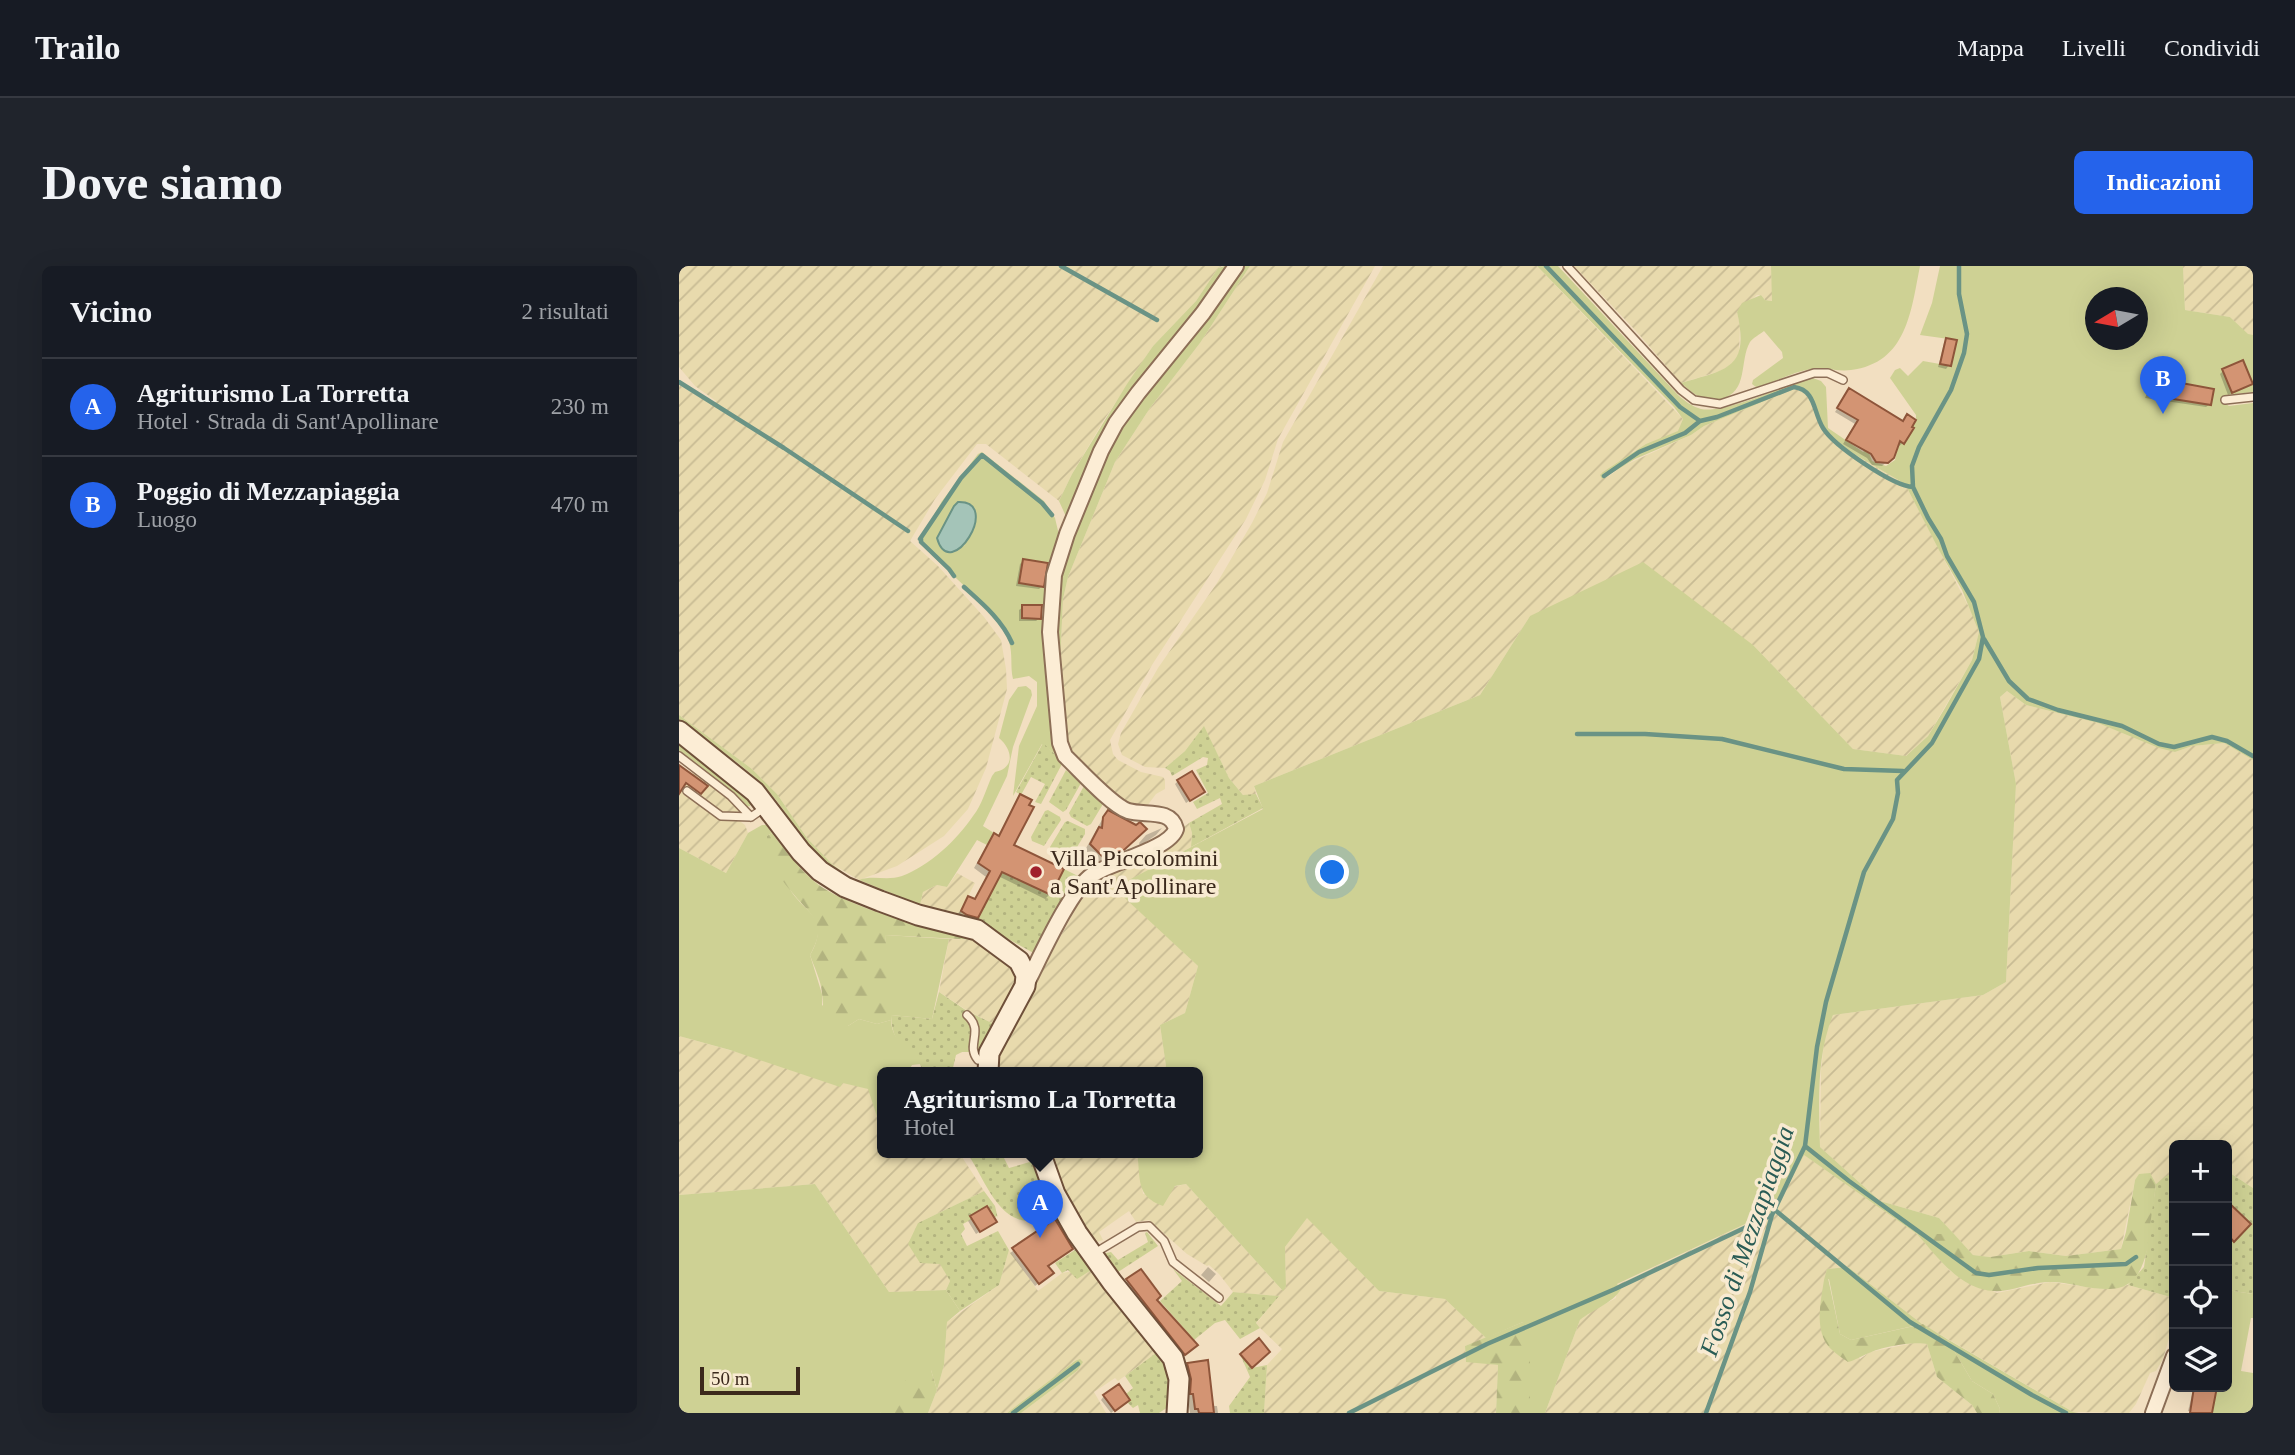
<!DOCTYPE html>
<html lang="it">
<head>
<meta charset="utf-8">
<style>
  :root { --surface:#171b24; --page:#20242c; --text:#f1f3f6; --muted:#9ea1a6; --line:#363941; --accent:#2563eb }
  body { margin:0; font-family:"Times New Roman",serif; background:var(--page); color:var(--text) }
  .controls { position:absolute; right:21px; bottom:21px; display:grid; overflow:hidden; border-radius:10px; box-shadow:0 7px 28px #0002 }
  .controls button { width:63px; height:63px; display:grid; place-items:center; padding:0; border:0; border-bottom:2px solid var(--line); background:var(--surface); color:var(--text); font:35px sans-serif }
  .compass { position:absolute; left:1406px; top:21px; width:63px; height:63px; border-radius:50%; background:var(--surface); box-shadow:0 7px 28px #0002; rotate:260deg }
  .scale { position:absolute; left:21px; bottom:18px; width:100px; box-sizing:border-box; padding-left:7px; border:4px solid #3b291c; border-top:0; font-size:19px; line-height:24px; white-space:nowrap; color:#3b291c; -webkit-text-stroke:5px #f8ead1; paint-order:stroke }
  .you { position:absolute; left:654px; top:607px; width:24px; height:24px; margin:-18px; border:5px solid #fff; border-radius:50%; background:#1a73e8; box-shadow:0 0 0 10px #1a73e833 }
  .badge { display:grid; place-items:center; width:46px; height:46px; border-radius:50%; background:var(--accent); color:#fff; font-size:23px; font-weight:700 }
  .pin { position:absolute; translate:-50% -58px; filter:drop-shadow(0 2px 4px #0008) }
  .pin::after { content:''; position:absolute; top:37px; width:24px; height:21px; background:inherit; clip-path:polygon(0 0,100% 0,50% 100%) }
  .popup { position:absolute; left:198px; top:801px; width:326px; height:91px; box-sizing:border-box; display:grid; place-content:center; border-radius:10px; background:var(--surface); filter:drop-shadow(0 2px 5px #0005); font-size:23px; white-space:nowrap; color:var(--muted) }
  .popup b { font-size:26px; color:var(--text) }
  .popup::after { content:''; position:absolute; left:50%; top:100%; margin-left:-14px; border:14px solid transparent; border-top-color:var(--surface) }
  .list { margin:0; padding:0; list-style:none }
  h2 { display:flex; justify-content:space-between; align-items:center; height:91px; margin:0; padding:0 28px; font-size:30px }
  h2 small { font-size:23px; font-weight:400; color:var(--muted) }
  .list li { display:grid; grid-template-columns:46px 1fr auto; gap:21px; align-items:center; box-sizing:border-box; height:98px; padding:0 28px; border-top:2px solid var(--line) }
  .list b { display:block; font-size:26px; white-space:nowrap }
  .list p { margin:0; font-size:23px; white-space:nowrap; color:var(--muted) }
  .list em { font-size:23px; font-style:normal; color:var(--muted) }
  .icon { flex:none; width:38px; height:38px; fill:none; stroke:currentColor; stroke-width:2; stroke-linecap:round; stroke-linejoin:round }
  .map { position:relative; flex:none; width:1574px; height:1147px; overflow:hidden; border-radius:10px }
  header { display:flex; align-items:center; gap:42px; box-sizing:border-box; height:98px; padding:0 35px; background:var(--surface); border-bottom:2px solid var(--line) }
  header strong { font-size:33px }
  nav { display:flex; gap:38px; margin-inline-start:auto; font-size:24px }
  .intro { display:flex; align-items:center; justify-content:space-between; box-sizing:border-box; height:168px; padding:0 42px }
  h1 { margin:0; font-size:49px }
  .button { padding:18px 32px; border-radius:10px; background:var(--accent); color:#fff; font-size:24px; font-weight:700 }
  main { display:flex; gap:42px; padding:0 42px }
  aside { flex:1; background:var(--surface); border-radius:10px; box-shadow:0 7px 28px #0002 }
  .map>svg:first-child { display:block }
</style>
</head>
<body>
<header>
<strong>Trailo</strong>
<nav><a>Mappa</a><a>Livelli</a><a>Condividi</a></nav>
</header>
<div class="intro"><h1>Dove siamo</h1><a class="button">Indicazioni</a></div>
<main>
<aside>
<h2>Vicino<small>2 risultati</small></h2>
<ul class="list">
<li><span class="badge">A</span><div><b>Agriturismo La Torretta</b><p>Hotel · Strada di Sant'Apollinare</p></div><em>230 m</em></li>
<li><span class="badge">B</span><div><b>Poggio di Mezzapiaggia</b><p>Luogo</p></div><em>470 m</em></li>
</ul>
</aside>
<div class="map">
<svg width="1574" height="1147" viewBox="0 0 1574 1147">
  <defs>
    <pattern id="farmland-furrows" width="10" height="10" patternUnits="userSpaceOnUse" patternTransform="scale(1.75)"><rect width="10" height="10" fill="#e8daad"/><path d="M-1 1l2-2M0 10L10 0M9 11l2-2" fill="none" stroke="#c8bb94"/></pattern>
    <pattern id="forest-firs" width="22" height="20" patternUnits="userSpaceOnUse" patternTransform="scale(1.75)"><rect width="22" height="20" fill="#ced194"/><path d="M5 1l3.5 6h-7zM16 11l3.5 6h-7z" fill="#b2b37f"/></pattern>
    <pattern id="garden-dots" width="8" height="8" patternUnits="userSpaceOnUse" patternTransform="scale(1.75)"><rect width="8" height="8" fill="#ced194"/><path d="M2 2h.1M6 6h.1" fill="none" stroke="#b2b37f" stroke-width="1.8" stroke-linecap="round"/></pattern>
  </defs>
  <rect width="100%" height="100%" fill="#f2dfc1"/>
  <!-- farmland -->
  <path fill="url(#farmland-furrows)" d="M0,0h543l-4,2 -22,33 -43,45 -49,74 -32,54 -13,27 -73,-57h-9l-42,55 -25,42 28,25 46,51 17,23 5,29 1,20 -21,79 -18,41 -24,27 -47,30 -38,14 -27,-16 -25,-26 -30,-44 -25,-25 -73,-54v-330l34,20 3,-4 -21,-15 -16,-19z
    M571,0h125l-97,173 -13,41 -19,39 -94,146 -42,75 3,14 5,6 23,12 22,5 2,3v9l-9,5 -9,12 -16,2 -6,-2 -57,-55 -9,-66 4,-86 5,-22 47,-115 35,-54 50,-65z
    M704,0h154l146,153 -4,12 -45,20 -28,27 17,-12 68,-31 13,-9 90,-37 8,1 7,8 13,32 32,24 51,30 70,135 4,13 -7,28 -44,76 -22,20 -53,-7 -100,-104 -223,-29 -50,79 -226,91 2,8 -12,2 -15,-18 -25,-51 -19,24 -20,17 -20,-1 -23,-12 -4,-11 3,-11 37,-65 59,-85 35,-60 15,-30 16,-51z
    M895,0h197l2,35 -8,-1 -4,-5h-4l-20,17 3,14 -1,28 -5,9 -14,8 -39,12 -45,-52z
    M1504,0h70v69h-5l-18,-18 -45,-7z
    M1328,425l19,14 72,18 77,29 17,-6 32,-3 29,17v428l-26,-17v-26h-53v30l-18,9 -7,-11 -14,7 -14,69 -55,7 -37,-5 -39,6 -17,-2 -34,-37 -59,-17 -60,-54 1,-76 4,-38 8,-18 150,-20 23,-13 10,-198 -16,-87z
    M15,506l43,34 4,16 4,3 3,8 -22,40 -47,-25v-53l2,-8z
    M510,557l3,10 -1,14 -76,41 83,78 -13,47 -25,12 6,41 -4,6h-168l3,-21 88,-159 13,-16 74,-33 7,-5 3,-10z
    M278,607l18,10 -14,27 7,4 -2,5 -46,-14 3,-13 14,-7 10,2z
    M270,673l28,1 36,26 2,14 -7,20 -14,24 -26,-13 -29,-19z
    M0,770l190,53 13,43 1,20h6l2,5 21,-5h43l7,5 22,34 -66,32 32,58 -4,9 -57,2 -74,-108 -136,11z
    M366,886h92l6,42 43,-10 96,106 4,-3 -1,-40 22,-30 72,74 66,8 41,39 -21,8 1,15 32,4 -2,48h-232l3,-48 15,-16 -26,-25 22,-28 -45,-4 -14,-18 -10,-9 -2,1 -20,-12 -38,-34 -13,2 -7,-11 -30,21 4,8 -9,3 -27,-38z
    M1124,888l114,80 33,37 47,22 53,-11 52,7 26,-4 46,13v23l-11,38 -7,12 -6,2 -14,31 -7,9 -56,-1 -151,-88 -74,-57 -21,2 -7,44 40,46 10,-7 48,-10 9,2 10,33 35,28 5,8h-432l35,-93 10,-8 26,-14 1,-13 158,-75z
    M330,984l29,41 24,-18 34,-6 64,83 -42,31 -3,-3 -21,14 12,21h-85l56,-42 -2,-10 -68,52h-79l9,-23 7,-25 3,-43 52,-37z"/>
  <!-- green -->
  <path fill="#ced194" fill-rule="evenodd" d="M546,0l2,6 -68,88 -91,161 -9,-20 13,-27 55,-90 26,-38 43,-45 22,-33z
    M560,0h11l-50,77 -50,65 -35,54 -47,115 -5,22 -4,86 -4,-51 3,-58 53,-140z
    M858,0h21l120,129c7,6 13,11 23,14 23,5 84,-23 109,-32l11,4 5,6 2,41 35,24 2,-2 4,3 3,8 14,5 9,-6 4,-20 6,3 9,-15 -2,-1 4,-7v-5l-26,-37 5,-8 5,-2 8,8 15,-15 28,5 5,-26 -36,-5 12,-32 8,-37h243l2,44 45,7 18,17 5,1v57l-26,3 -5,6 7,5 24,-3v357l-29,-17 -32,3 -17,6 -16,-4 -61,-25 -72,-18 -19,-14 -7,6 16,87 -10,198 -23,13 -150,20c-17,41 -14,89 -13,132l60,54 59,17 15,16h-37l-113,-79 -29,55 -158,74 4,5c-9,15 -28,20 -41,31l-35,93h-15l-7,-91 -37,16 -41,-39 -66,-8 -72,-73 -22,29 1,40 -3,4 -97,-107 -11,2 -12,20c-28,-10 -22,-27 -26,-54h60v-80h-35l4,-6 -6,-41 25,-12 13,-47 -84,-78 149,-79 -9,-23 226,-91 50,-79 113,-54 110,83 100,104 53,7 22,-20 17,-28 27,-48 7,-28 -17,-42 -22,-38 -35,-68 -51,-30 -32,-24 -13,-33 -7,-7 -8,-1 -90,37 -13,9 -56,24 -33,20 -2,-4 3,-3 43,-28 32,-13 5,-12 -9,-12zM1416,32h42v42h-42z
    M1092,0h149c-9,45 -13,97 -69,104 -13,2 -25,-3 -38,-1 -20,2 -38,14 -57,18l-4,-3 1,-4 30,-22 -1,-6 -18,-21c-4,3 -11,7 -14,11 -11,19 -1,50 -29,57 -16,4 -28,-5 -40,-16 46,-14 69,-14 56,-71l5,-9 19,-8 4,5 7,1z
    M303,186l62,49 11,17 4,17 -8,28 -28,-4 -4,24 28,5v17h-25v13l24,1 12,137 -16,-12 -29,52 6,-50 18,-40v-24l-8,-6 -16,3c-3,-12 0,-25 -4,-37 -12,-32 -67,-74 -90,-101l23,-40 36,-47zM297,250l-12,30 -25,-1 -2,-7 12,-21z
    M347,420l5,4 1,5 -19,52 -6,29 -24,50 11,7 -7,12 -10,-5 -30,47 -10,-2 -14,7 -3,13 -61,-25c13,-5 29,1 43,-4 27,-10 55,-36 71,-60 9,-11 13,-27 19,-40l3,-4c20,-4 18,-22 4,-34l10,-38 9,-13z
    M0,449l73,54 25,25 30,44 25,26 16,12c-38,-15 -53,-55 -78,-83 -25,-29 -60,-49 -91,-71z
    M0,475l73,60 -2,5 -4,1 -6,-7 -61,-48z
    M83,559h4l6,8 -5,3c7,17 13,37 22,52 16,27 43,28 21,67l12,39v11l26,21 11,-7 18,5 14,-4c1,26 24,28 30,44l-9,1 -4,7h-25l-1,60 -14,-43 -25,-6 -3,4 -110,-37 -51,-14v-188l47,25 22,-40z
    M206,669l64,4 -17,80 -41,-4z
    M136,918l74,108 57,-2 14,21 -13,11 -3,43 -7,25 -6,-20 -51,43h-201v-218z
    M1169,1001l74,57 -71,16 -11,-6 -11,-55 -5,1 3,-11z
    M1548,1024l26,4v24h-2l-10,53 12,2v40h-62v-4l21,3 5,-25h10z
    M1268,1073l126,73 6,1h-80l1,-4 -7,-15 -21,-13z
    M401,1093l3,3 -6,9 -56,42h-14l68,-52z"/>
  <!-- forest -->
  <path fill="url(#forest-firs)" d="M93,567c13,17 26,35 43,49 18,16 71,34 95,40 23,5 48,3 67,18l-92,-5 7,56 -1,29 -14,4 -18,-5 -11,7 -12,2c-15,-13 -12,-17 -14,-35 -1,-13 -8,-26 -12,-38 19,-33 -1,-41 -20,-65 -12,-14 -23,-35 -23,-54z
    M1471,907l6,11c-4,26 -4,86 -28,100 -20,13 -57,-3 -79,-2 -31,1 -45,18 -78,3 -22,-11 -38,-33 -54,-51h37l19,21 17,2 39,-6 37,5 55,-7 5,-17 9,-52 4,-6z
    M1149,1012l12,56 11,6 72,-16 24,15 25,42 21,13 7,15 -1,4h-22l-5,-8 -35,-28 -10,-33c-13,-3 -46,3 -58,9 -8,3 -13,7 -21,9 -7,-5 -18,-12 -22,-19 -11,-19 -5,-43 -2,-63z
    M844,1056l7,15v76h-34l2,-48 -32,-3 -1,-16z
    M239,1102l13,2 6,20 -9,23h-48l21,-28z"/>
  <!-- garden -->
  <path fill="url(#garden-dots)" d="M525,460l25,52 14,17 13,-1 7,14 -72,39 1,-14 -3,-10 33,-19 -2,-6 -23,11 -4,-7 15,-9 -12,-23 11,-5 1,-7 -5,-1 -31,19 -2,-5 -5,-3 20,-17z
    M364,477l20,19 -22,42 -6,-2 10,-18 -14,-7 -10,18 -5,-3z
    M387,504l15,13 -15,27 -3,2 -14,-10z
    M405,520l19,18 -12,20 -4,2 -16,-9 -2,-4z
    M369,544l12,7 1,3 -17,26 -12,-5 -1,-4 14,-26z
    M389,555l17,8v5l-14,23 -4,1 -17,-8v-3l15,-25z
    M332,577l9,5 -12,26 43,21 13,-26 14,7 -41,79 -61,-34 24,-44z
    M260,726l28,19 27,13 -13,28h-19l-6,3 -4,17h-29c-8,-29 -31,-18 -32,-57l41,4z
    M292,886h30l8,16 24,-7 -2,-9 24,61c-50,28 -65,-24 -87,-59z
    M1548,905l26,17v106l-26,-4z
    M1495,907v125l-46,-13 16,-18 12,-83 10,-8z
    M305,925l11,15 3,13 -1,-3 -3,2 -7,-12 -16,10 1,3 -9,5 2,5 -4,5 6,12 31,-15 11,19 -10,35 -39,26 -14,-21 4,-9 -10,-17 -20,-1 -12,-19 10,-21z
    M468,966l11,14 -43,28 -9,-14v-7l5,-1 7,8 30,-18 -3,-9z
    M399,982l18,19 -19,12 -9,-9 -6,3 -7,-10z
    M494,1003l48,37 12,-14 46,4 -23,27 4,5 -20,11 -15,-19 -10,3 -21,17 -34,-39 22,-20z
    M481,1084l10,17 1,38 -12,8h-19l-2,-8 -5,3 -6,-6 -1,-8 7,-6 -8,-12z
    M561,1088l12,14 15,-3 -3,48h-34l-1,-7 21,-29z"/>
  <!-- water -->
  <path fill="#a4c4b8" stroke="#6a9385" stroke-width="2" d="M279,236c45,-2 -8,83 -21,36l17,-32z"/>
  <!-- shadow -->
  <path fill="#0003" d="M1268,74l2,25 -3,4 -8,-2 6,-24z
    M1544,105l28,13 -23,11 -8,-21z
    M1497,118l34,20 -4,3 -61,-9 4,-9 24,2z
    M1170,124l54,53 -4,3 -2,-1 -5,12 -10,9 -10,-1 -5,-7 -24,-14 12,-20 -20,-12z
    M344,295l19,25 -3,3 -23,-3 4,-22z
    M344,341l17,11 -4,3h-17v-11z
    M499,515l25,11 -17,11 -11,-19z
    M342,531l-9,49 38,48 -5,5 -47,-23 -26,45 -15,-5 11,-18 6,3 12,-24 -12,-9 16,-28 4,-4 3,1z
    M424,552l42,11 -28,26 -19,7 -13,-12z
    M483,562l-6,7 -16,11 -1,-3 7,-8z
    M289,802h7v4h-11z
    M1549,939l20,19 -18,20 -3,-4z
    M293,952l19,7 -15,9 -8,-13z
    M376,956l-8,44 1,10 -13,10 -25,-33z
    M529,1001l8,7 -7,8 -8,-7z
    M462,1005l14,29 35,50 -11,9 -58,-73z
    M509,1099l24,41h5l1,7h-28l-7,-43z
    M1515,1121l21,1 -6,25 -21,-2z
    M425,1130l20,7 -13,10 -10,-13z"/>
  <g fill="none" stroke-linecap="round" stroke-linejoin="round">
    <!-- stream -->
    <path stroke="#6a9385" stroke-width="4.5" d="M382,0l96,54
      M867,0l134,141 20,14 17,-4 77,-30c22,3 19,25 29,41 11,18 70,58 90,59
      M0,116l105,66 124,83
      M925,210l35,-24 46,-19 15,-12
      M241,273l41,-61 21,-23 60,48 10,12
      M242,273v3l28,27 5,7
      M285,321c19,17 38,33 48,56
      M1305,373l25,42 19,18 30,11 64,16 37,18 15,3 38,-10 15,4 26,15
      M898,468h68l77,5 122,30 59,2
      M1126,880l44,35 127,92 13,2 49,-7 88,-4 10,-7
      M1096,944l135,112 122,73 34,18
      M334,1147l65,-49
      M670,1147l138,-69 128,-55 157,-74
      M1027,1147l44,-121 22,-77 33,-69 12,-99 9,-45 38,-130 29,-53 5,-26 -1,-13 35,-37 47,-84 4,-22 -9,-35 -27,-46 -6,-17 -13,-21 -15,-31 -1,-21 7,-19 32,-57 13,-37 3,-19 -8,-40v-28"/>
  </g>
  <!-- building -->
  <path fill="#d39473" stroke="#8e553a" stroke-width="2" d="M1267,72l11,2 -6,26 -11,-2z
    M1564,94l10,24 -21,9 -10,-24z
    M1497,116l38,7 -3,16 -63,-10 1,-8 26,2z
    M1170,122l54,33 4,-7 9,6 -4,7 2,1 -10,16 -4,-3 -6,17 -6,5 -12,-1 -5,-8 -25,-14 12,-20 -21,-12z
    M344,293l25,4 -4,24 -25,-4z
    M343,339h20l-1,14 -19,-1z
    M0,499l29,21 -7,8 -15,-11 -7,11z
    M513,505l13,21 -15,9 -13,-21z
    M341,528l12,6 -3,5 5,2 -20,38 50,24 -13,26 -49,-23 -24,46 -11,-3 -6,-4 7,-15 7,3 15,-28 -12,-8 16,-30 5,3z
    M429,544l28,15 4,-3 7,7 -23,21 -20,8 -14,-14 9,-17 3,1 1,-11z
    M1548,935l24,23 -17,18 -7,-8z
    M308,940l10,16 -17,10 -10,-16z
    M376,953l18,30 -25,17 6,7 -15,11 -27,-36z
    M462,1003l20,27 -4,4 41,45 -13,10 -59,-76z
    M580,1072l11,14 -18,16 -12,-14z
    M529,1094l6,53h-15l-1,-4h-3l-2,-15h-3l1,-15 -4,-16z
    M440,1118l11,16 -15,11 -12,-16z
    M1515,1121h23l-5,26h-22z"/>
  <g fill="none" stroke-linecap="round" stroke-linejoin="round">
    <!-- lane casing -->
    <g stroke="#8d6f57" stroke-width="10">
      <path id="lane" d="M888,0l114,124 13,10 26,4 94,-31h14l15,7
        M1546,134l28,-3
        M0,490l52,40 20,21 13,-9
        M8,525l34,25 30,1
        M288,749c18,16 -2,30 11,45
        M414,988l45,-27 11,-1 15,15 9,21 46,36"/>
    </g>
    <!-- street casing -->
    <g stroke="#8d6f57" stroke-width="18">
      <path id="street" d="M347,719c14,-27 44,-95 66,-110 19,-13 78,-26 84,-46 -5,-21 -31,-13 -48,-18 -17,-6 -48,-41 -63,-55l-5,-13 -10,-111 4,-57 13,-41 34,-83 15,-28 22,-30 65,-80 33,-47
        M1474,1147l21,-57"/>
    </g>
    <!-- secondary casing -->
    <g stroke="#6f503a" stroke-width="23">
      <path id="secondary" d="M0,465l76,61 46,60 19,19 25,16 35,14 38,14 59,15 42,31 7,14 -1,11 -36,67 -1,19
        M361,886l15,42 22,39 35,49 61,76 6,21 -2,34"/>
    </g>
    <!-- lane -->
    <use href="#lane" stroke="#fcedd5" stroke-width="7"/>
    <!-- street -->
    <use href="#street" stroke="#fcedd5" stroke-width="14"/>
    <!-- secondary -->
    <use href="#secondary" stroke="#fcedd5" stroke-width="19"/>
  </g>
  <!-- markers -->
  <circle fill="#a1212c" stroke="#f8ead1" stroke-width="2.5" cx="357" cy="606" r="7"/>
  <g text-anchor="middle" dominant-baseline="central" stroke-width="7" stroke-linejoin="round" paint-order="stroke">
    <!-- poi labels -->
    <g font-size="24" fill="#3b291c" stroke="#f8ead1" text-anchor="start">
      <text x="371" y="592">Villa Piccolomini<tspan x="371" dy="28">a Sant'Apollinare</tspan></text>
    </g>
    <!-- water labels -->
    <g font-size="26" font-style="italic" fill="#2a5c55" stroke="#f8ead1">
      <text transform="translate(1068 975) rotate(-71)">Fosso di Mezzapiaggia</text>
    </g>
  </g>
</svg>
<div class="controls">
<button>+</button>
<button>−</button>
<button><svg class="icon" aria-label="locate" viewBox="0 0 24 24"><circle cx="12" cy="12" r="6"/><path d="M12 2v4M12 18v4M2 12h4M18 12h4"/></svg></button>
<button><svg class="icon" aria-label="layers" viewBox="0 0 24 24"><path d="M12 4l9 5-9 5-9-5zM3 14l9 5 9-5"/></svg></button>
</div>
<svg class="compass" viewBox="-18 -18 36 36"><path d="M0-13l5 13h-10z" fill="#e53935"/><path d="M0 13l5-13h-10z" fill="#9ea1a6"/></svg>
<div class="scale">50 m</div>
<div class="you"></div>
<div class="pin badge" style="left:361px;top:972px">A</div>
<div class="popup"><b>Agriturismo La Torretta</b>Hotel</div>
<div class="pin badge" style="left:1484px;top:148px">B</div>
</div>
</main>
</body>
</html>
